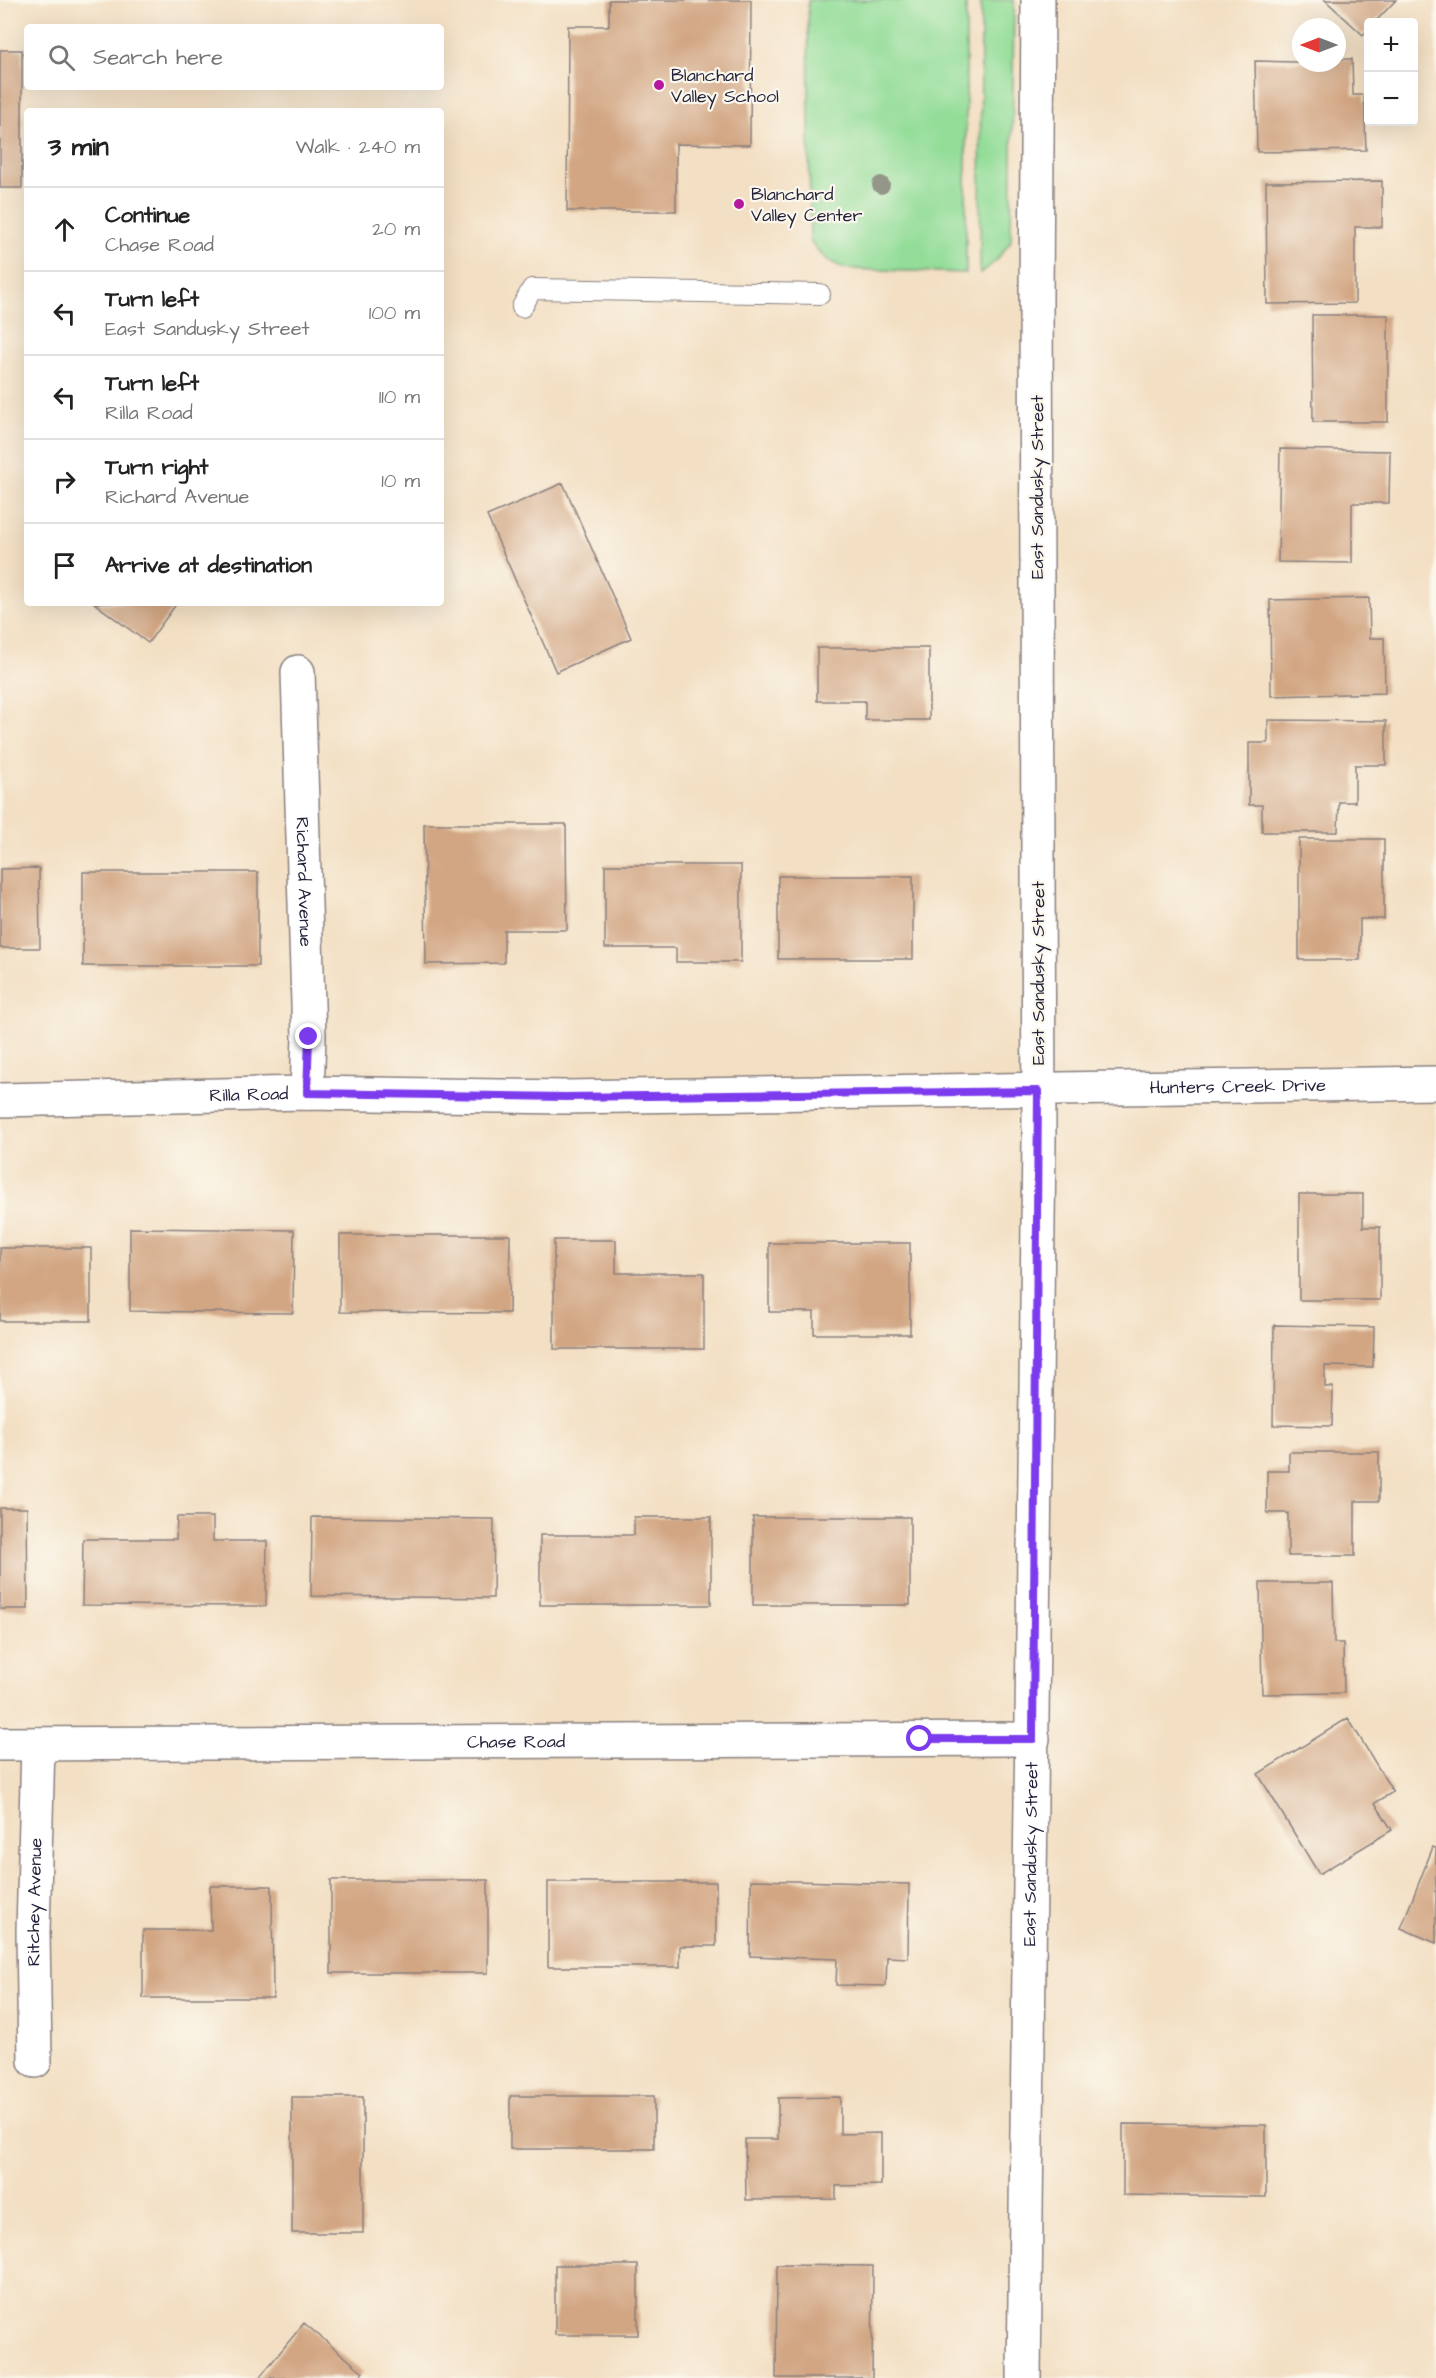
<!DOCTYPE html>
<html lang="en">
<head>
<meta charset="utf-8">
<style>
  :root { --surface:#fff; --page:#f6f6f6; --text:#222; --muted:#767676; --line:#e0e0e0 }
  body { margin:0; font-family:"Architects Daughter",sans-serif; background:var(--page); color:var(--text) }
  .controls { position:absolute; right:18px; top:18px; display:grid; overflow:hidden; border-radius:6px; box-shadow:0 6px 24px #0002 }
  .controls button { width:54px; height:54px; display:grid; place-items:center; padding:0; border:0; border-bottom:2px solid var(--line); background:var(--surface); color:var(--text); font:30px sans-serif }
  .compass { position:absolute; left:1292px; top:18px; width:54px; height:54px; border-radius:50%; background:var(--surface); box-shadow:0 6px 24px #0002; rotate:270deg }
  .stop { position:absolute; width:18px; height:18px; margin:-14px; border:4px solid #7c3aed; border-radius:50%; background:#fff }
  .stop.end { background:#7c3aed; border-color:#fff; box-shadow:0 2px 6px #0008 }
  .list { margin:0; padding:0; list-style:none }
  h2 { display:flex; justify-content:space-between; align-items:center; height:78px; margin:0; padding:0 24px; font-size:26px }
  h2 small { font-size:20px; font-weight:400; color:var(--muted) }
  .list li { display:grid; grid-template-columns:39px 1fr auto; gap:18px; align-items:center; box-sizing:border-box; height:84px; padding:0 24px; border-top:2px solid var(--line) }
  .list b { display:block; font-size:22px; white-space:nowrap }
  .list p { margin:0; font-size:20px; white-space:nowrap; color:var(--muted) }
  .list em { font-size:20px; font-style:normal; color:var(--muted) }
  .icon { flex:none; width:33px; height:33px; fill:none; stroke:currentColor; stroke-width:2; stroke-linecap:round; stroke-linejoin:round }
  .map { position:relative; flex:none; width:1436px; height:2378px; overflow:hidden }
  .search { position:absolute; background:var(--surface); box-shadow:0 6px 24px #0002; left:24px; top:24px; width:420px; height:66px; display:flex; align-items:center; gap:15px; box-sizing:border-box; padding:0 21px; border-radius:6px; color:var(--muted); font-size:22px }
  .panel { position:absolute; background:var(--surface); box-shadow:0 6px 24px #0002; left:24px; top:108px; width:420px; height:498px; border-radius:6px }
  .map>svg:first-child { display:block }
</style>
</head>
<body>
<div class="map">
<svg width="1436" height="2378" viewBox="0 0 1436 2378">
  <rect width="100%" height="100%" fill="#fbf7ec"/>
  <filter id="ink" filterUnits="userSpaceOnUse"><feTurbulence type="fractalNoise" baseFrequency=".0167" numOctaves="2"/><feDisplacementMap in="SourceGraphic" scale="12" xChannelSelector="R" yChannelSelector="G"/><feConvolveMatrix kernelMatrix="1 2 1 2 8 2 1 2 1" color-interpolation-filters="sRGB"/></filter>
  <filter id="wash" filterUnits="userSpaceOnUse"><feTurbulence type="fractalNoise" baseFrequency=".008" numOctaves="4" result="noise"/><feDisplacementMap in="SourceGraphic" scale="24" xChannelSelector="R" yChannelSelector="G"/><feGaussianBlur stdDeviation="1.35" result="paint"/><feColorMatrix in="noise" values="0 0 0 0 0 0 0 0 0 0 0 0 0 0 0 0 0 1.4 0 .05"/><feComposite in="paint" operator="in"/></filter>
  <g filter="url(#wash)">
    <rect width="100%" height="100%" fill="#f3dfc3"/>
    <!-- green -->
    <path fill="#93dd98" stroke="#5a806a" stroke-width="1.5" d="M808,0h158v273l-116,-4c-19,-4 -28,-12 -40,-28z
      M981,0h33l-3,241 -15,20 -16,12z"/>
    <g id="blocks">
      <!-- building -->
      <path fill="#d2a683" d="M609,0h142l-1,145 -74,-1v67h-109l1,-185h41z
        M1325,0h71l-21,22h-7v8l-5,5z
        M0,50h22v138h-22z
        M1337,59h15l1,36h11l2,55 -109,2 -2,-91 82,2z
        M1382,181v46h-27v76l-88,1 -1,-122z
        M1312,315h76v107h-75z
        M1280,449l110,2 -1,52h-37v60l-74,-1z
        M563,483l68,155 -75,34 -69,-156z
        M1369,598l1,40h14l1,55 -114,3 -1,-96z
        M94,603h83l-29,40z
        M817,648h112v72h-64v-19h-48z
        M1268,720l118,1v44h-31v37h-16l-1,30h-76v-27h-13v-62h19z
        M424,824h142l1,106h-63v33l-78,1z
        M1299,839h85v80h-24v41h-61z
        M605,865h136v97h-65v-14h-71z
        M39,868l1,80h-40v-79z
        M83,872h175v94h-175z
        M778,876h135v83h-135z
        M1299,1194h64v33h17v73h-81z
        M130,1228l164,2 -1,83 -163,-2z
        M340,1235h170l-1,78 -169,-1z
        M554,1240h62v33h88v76h-150z
        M769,1243h141v91h-96v-22h-45z
        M0,1248h91v73h-91z
        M1274,1325l100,2 -1,40 -48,-1v21h8l-1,39 -59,-1z
        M1289,1452h90v49h-24v55h-67v-43h-21v-42h22z
        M0,1508h27l1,101h-28z
        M177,1517h36v24h54l-1,65 -184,-1 1,-66h93z
        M312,1517l182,2 -1,79 -182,-2z
        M634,1517h77v88h-171v-70h94z
        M753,1517h157v88h-157z
        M1260,1583h73l1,60h9l1,50 -82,1z
        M1348,1718l45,74 -18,11 17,27 -73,44 -61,-100z
        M1433,1847l3,1v95l-35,-15z
        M331,1880h157v93h-157z
        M751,1880l158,4 -1,74 -21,-1 -1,29 -50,-1 1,-26 -87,-3z
        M548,1882h168v64h-36v21h-132z
        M210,1886h62l1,112h-130v-68h68z
        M510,2096h144v53h-144z
        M292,2097h71v136h-71z
        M840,2097v37l41,-1v52l-45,1v13l-90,1 -1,-61h33v-41z
        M1123,2124l143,1v72l-143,-2z
        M555,2265h83v70h-83z
        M777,2265l96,1 -1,112h-96z
        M304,2323l59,49 -5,6h-99z"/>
    </g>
  </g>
  <g filter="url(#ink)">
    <use href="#blocks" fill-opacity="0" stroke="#8a807f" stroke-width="1.5"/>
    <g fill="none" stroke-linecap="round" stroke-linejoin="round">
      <!-- service casing -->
      <g stroke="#8a807f" stroke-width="22">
        <path id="service" d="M522,307l10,-18 288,5"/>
      </g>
      <!-- minor casing -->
      <g stroke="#8a807f" stroke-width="36">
        <g id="minor">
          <path id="s1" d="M298,672l11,365 -2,56"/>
          <path id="s2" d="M0,1100l307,-7 258,4 871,-14"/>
          <path id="s3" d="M0,1744l1033,-5"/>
          <path id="s4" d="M35,2061l-2,-129 5,-188"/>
        </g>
      </g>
      <!-- secondary casing -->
      <g stroke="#8a807f" stroke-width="36">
        <g id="secondary">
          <path id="s5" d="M1024,2378l15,-1238 -3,-842 2,-298"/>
        </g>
      </g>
      <!-- service -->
      <use href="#service" stroke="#fff" stroke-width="20"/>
      <!-- minor -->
      <use href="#minor" stroke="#fff" stroke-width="33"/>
      <!-- secondary -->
      <use href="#secondary" stroke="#fff" stroke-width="33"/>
    </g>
    <!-- trees -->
    <circle fill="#939688" cx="881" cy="185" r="9"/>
  </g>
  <g fill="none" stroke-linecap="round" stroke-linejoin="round" filter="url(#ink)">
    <!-- route -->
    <path stroke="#7c3aed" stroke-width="8" d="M309,1037l-2,56 258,4 473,-6 -5,648h-113"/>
  </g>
  <!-- markers -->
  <g fill="#b5179e" stroke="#fbf7ec" stroke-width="2">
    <circle cx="659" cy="85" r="6"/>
    <circle cx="739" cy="204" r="6"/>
  </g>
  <g text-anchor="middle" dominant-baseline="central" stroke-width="4.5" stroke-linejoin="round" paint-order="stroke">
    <!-- poi labels -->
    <g font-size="18" fill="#22223b" stroke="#fbf7ec" text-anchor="start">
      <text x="671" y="75">Blanchard<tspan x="671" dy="21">Valley School</tspan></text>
      <text x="751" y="194">Blanchard<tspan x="751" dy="21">Valley Center</tspan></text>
    </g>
    <!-- street labels -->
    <g font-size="18" fill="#22223b" stroke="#fbf7ec">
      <text transform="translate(1037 487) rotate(-90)">East Sandusky Street</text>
      <text stroke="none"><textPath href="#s1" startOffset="210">Richard Avenue</textPath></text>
      <text transform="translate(1038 973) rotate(-90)">East Sandusky Street</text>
      <text stroke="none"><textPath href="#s2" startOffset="1238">Hunters Creek Drive</textPath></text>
      <text stroke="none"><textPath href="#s2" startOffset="249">Rilla Road</textPath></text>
      <text stroke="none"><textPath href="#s3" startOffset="516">Chase Road</textPath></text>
      <text stroke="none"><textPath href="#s5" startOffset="524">East Sandusky Street</textPath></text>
      <text stroke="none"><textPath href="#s4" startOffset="159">Ritchey Avenue</textPath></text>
    </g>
  </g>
</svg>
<div class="controls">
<button>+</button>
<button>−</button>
</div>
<svg class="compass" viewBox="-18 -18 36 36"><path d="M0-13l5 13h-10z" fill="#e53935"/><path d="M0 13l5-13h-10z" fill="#767676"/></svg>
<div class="stop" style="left:920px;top:1739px"></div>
<div class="stop end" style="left:309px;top:1037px"></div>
<div class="search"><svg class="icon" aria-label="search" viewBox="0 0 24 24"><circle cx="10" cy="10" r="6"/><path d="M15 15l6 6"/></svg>Search here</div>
<section class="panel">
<h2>3 min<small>Walk · 240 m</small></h2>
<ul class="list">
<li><svg class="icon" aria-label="ahead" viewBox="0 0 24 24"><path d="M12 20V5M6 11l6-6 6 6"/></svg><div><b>Continue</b><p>Chase Road</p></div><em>20 m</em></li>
<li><svg class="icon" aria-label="left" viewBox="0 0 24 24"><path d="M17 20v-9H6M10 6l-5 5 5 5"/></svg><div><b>Turn left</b><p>East Sandusky Street</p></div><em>100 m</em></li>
<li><svg class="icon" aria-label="left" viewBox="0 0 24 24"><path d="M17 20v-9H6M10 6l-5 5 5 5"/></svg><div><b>Turn left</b><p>Rilla Road</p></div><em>110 m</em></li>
<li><svg class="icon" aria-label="right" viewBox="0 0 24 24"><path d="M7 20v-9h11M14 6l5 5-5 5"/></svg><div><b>Turn right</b><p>Richard Avenue</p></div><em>10 m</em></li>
<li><svg class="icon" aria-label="arrive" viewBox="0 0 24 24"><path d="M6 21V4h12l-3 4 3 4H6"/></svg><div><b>Arrive at destination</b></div></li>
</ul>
</section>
</div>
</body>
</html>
